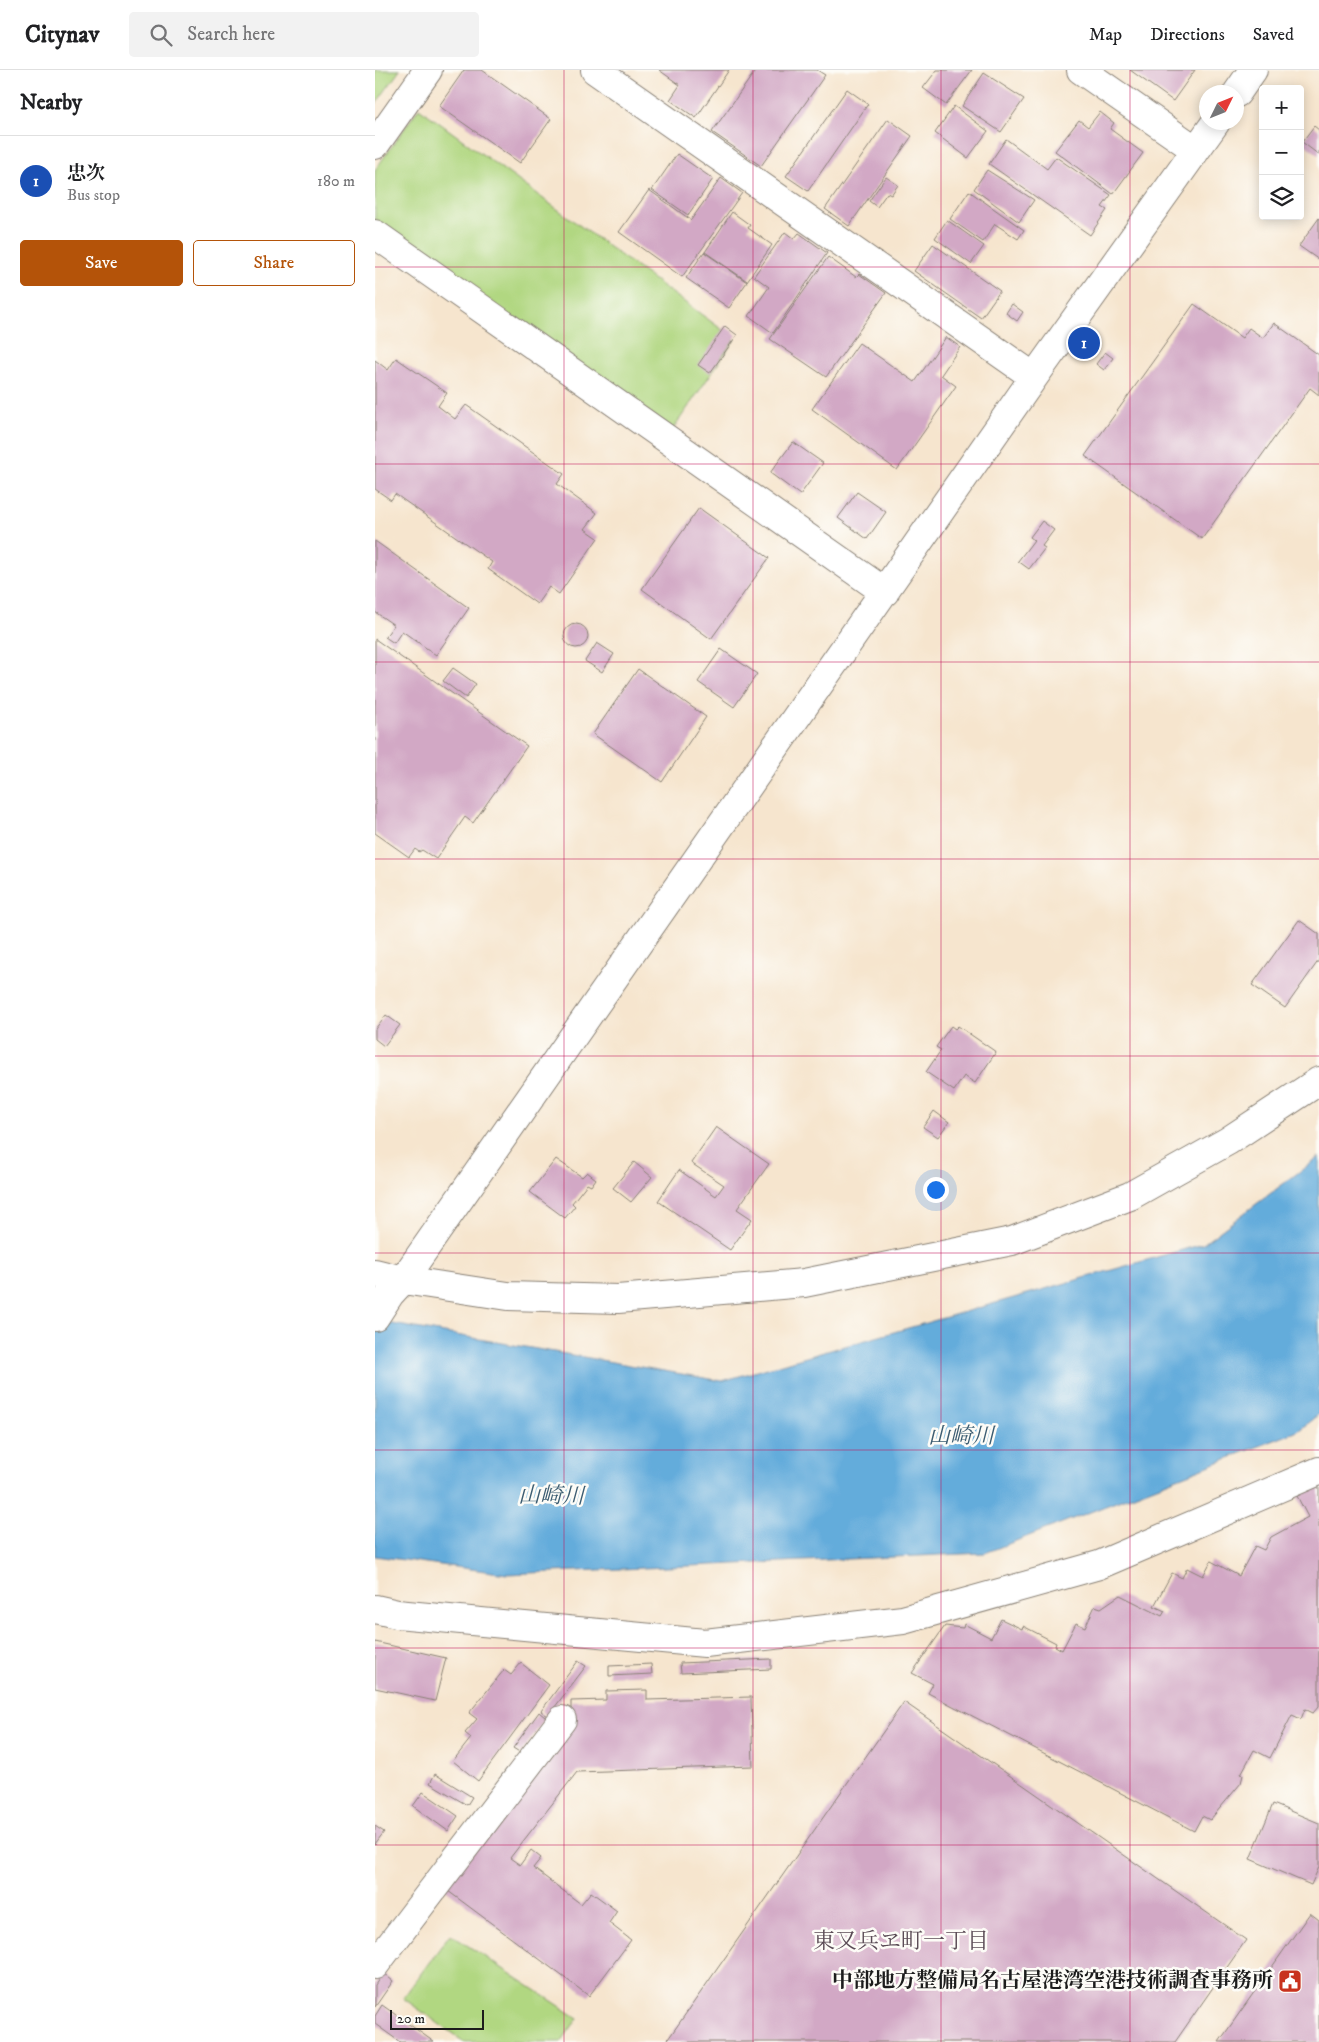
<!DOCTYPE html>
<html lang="en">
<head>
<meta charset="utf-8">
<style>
  :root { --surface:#fff; --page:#f2f2f2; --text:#202124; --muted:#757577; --line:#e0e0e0; --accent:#b45309 }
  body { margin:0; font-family:"IM FELL DW Pica","Noto Serif JP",serif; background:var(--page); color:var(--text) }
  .controls { position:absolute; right:15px; top:15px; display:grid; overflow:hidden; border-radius:5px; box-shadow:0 2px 12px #0003 }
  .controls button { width:45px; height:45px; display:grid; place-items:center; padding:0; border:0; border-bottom:1px solid var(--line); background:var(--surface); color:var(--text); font:25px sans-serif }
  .compass { position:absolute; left:824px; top:15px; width:45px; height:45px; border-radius:50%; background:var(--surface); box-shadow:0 2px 12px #0003; rotate:47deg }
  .scale { position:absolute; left:15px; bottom:12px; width:94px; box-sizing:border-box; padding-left:5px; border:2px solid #1c1c1c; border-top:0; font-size:14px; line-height:18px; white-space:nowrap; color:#1c1c1c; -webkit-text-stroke:4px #fdfcf7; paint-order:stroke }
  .you { position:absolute; left:560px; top:1119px; width:18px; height:18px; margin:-12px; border:4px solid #fff; border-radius:50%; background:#1a73e8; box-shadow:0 0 0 8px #1a73e833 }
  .badge { display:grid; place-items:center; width:32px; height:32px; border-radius:50%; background:var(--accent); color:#fff; font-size:16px; font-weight:700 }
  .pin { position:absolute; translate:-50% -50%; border:2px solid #fff; box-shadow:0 1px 5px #0006 }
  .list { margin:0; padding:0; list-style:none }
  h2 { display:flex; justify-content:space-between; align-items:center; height:65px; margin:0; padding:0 20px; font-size:21px }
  h2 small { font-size:16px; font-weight:400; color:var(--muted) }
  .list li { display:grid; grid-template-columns:32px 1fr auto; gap:15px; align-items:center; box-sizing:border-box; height:90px; padding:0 20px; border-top:1px solid var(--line) }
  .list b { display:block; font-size:19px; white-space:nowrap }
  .list p { margin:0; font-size:16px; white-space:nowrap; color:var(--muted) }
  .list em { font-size:16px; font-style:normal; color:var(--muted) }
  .actions { display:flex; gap:10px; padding:15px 20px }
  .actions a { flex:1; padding:11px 0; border:1px solid var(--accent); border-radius:5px; text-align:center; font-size:18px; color:var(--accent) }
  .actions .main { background:var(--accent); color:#fff }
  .icon { flex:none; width:28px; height:28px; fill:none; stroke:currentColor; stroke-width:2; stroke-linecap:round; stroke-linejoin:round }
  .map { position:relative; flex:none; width:944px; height:1972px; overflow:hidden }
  header { display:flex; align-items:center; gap:30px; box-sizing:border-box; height:70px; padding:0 25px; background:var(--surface); border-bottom:1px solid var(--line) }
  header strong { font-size:24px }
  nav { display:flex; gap:28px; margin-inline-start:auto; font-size:18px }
  .search { width:350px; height:45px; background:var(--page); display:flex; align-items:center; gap:12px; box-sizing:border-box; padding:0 18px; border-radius:5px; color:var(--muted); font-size:19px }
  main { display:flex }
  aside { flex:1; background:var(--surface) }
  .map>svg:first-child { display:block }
</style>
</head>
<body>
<header>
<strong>Citynav</strong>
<div class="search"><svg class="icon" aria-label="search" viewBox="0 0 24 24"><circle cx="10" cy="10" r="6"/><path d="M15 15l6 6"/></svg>Search here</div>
<nav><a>Map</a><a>Directions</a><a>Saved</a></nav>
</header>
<main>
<aside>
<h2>Nearby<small></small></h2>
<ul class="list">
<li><span class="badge" style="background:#1a4fb4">1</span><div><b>忠次</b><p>Bus stop</p></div><em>180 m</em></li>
</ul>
<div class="actions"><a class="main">Save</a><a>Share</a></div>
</aside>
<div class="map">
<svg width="944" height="1972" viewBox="0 0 944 1972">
  <rect width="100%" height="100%" fill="#fdfcf7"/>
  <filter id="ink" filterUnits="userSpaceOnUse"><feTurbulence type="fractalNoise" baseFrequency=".02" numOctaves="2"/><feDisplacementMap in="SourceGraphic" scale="10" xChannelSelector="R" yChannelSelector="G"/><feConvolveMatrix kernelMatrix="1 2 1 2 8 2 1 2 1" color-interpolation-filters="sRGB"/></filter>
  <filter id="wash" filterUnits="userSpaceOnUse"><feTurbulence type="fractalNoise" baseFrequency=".0096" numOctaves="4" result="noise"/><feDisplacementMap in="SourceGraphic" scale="20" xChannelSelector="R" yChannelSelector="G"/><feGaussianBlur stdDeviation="1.12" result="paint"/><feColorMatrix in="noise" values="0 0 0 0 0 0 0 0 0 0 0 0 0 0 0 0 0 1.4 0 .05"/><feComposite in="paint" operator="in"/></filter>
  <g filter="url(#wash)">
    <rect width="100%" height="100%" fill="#f6e5ce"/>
    <!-- green -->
    <path fill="#b1d781" stroke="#667a4e" d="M0,0h25l-25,35z
      M44,38l316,231 -62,90 -298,-207v-52z
      M75,1864l128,84 -17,24h-97l-61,-44z"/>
    <!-- water -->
    <path fill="#63acdb" stroke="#40647c" d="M944,1087v257l-21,17 -313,122 -478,21 -132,-18v-235l347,60 481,-137z"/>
    <g id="blocks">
      <!-- building -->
      <path fill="#d2a8c5" d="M89,0h18l69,49 -31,44 -81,-57z
        M284,0h70l-33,48 -26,-18 10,-15z
        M381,0h61l8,5 -64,91 -49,-34z
        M562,0h35l-26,35 -23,-17z
        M755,0h65l-22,31z
        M609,3l40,26 -23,33 -39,-26z
        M472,19l21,15 -60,87 -22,-15z
        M579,36l34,25 -20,27 -33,-25z
        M725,42l14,11 -4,6 33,24 -30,41 -58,-43 24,-31 9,7z
        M513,49l24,17 -63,90 -24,-17z
        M939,56l5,4v25l-17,-13z
        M631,69l41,30 9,-12 55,38 -9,12 5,3 -17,25 -101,-71z
        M302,84l36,25 -25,36 -36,-25z
        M612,100l47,30 -15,22 -45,-33z
        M511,107l12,8 -7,10 -4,-2 -10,14 -8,-6z
        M346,108l21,15 -60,84 -63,-45 30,-42 42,30z
        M594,121l55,39 -6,9 -23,-15 -12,18 -33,-23z
        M357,142l18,13 -2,3 24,17 -25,36 -42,-29z
        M944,148v42l-20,-14z
        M572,150l37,26 -13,18 -36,-26z
        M410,162l9,7 5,-6 28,20 -54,80 -24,-17 20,-29 -15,-11z
        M558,174l67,47 -19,27 -67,-47z
        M329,182l43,30 -18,26 -43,-30z
        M453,187l28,20 3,-3 27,19 -60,84 -56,-38z
        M637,234l11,8 -6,9 -11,-8z
        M819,234l48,34 7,-10 14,10 11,-15 45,32v40l-9,-7 -108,151 -117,-83z
        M350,256l12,9 -27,38 -12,-8z
        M571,267l14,10 -19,28 15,11 -59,84 -85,-61 47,-66 56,39z
        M730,282l8,6 -9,12 -8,-6z
        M21,288l51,35 -9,13 17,13 11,-14 98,69 -7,10 40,29 -12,16 13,9 -39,56 -10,-7 -12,17 -49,-35 4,-7 -97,-68 -4,6 -16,-11v-129l13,10z
        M418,372l30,21 -23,32 -30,-22z
        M482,422l29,20 -19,27 -29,-21z
        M324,438l70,50 -58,81 -69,-50z
        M667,451l12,9 -12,16 3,2 -16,21 -11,-8 16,-21 -4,-3z
        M0,471l94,67 -33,47 -34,-24 -8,12 -9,-6 9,-12 -19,-13z
        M189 566a12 12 0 1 1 24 0a12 12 0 1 1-24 0Z
        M0,569l152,107 -54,77 -8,-6 -29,42 -14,-9 -3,2 -4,-3 -6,8 -34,-24z
        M222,573l17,11 -12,18 -17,-11z
        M346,579l36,25 -23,33 -36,-25z
        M78,598l23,16 -10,14 -23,-17z
        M263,599l68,48 -44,65 -69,-48z
        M924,850l20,14v26l-34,48 -33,-23z
        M11,945l14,10 -16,21 -9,-7v-10z
        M576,956l4,3 3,-3 38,26 -21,31 -11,-7 -10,15 -28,-19 15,-22 -5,-3z
        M559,1041l15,11 -11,15 -15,-10z
        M341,1057l53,37 -32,45 15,10 -22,31 -72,-49 21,-31 37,26 8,-11 -33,-22z
        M181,1089l26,18 5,-5 9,7 -5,7 -4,-2 -15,19 3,3 -10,12 -35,-26z
        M259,1092l18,15 -21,25 -18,-14z
        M944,1414v222l-6,7 -8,-4 -4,10 -9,-4 -22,43 -16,-8 -13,24 2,1 -2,8 -31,37 -8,-4 -8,15 -266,-138 5,-9 -21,-11 33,-47 18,2 1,-4 27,14 10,-19 21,10 1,-3 33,17 -1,3 7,4 14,-27 9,4 10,-21 6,2 19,-13 42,21 3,-5 -11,-5 18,-33 10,5 5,-10 16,8 8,-15 28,15 16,-30 9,4 7,-13 37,-20 -11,-21z
        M0,1572l71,16 -11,43 -60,-13z
        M396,1589v10l-90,4 -1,-10z
        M203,1591l8,5 -38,50 -7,-5z
        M146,1593l28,22 -71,96 -25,-20 18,-23 -6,-5 12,-14 -8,-6 35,-43 7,5z
        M276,1594l1,10 -43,2v-10z
        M272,1620v10l104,-3 2,69 -176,6 -67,86 10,7 11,-15 10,8 -8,10 48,36 10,-12 26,19 -8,12 22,17 -42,56 -145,-108 127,-165v-22l35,-1v-9z
        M529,1632l342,238 -71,102h-509z
        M164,1642l7,6 -25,35 -8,-5z
        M60,1704l37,23 -5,8 -37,-22z
        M48,1722l35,24 -10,15 -35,-25z
        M898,1734l46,19v44l-8,18 -61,-26z
        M0,1756l9,6 -9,12z
        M935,1843l9,7v122h-100z
        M8,1903l10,8 -18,26v-22z
        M7,1935l52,37h-34l-25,-18v-8z"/>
    </g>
  </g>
  <g filter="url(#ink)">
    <use href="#blocks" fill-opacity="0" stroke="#898075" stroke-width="1"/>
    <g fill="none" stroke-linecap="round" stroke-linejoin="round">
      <!-- minor casing -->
      <g stroke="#898075" stroke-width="30">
        <path id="minor" d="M220,0l439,307
          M706,0l115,80
          M862,23l16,-23
          M0,75l53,-75
          M0,164l510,358
          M0,1203l28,7 105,16 110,3 186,-16 208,-42 118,-45 98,-55 91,-60
          M0,1247l15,-23 13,-14 631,-903 182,-255
          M0,1539l22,5 308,29 198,-23 196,-55 220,-94
          M0,1895l187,-245"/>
      </g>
      <!-- minor -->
      <use href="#minor" stroke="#fff" stroke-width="28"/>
    </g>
  </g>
  <!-- grid -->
  <path fill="none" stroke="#c2185b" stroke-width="1" stroke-opacity="0.55" d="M189,0v1972M378,0v1972M566,0v1972M755,0v1972M0,197h944M0,394h944M0,592h944M0,789h944M0,986h944M0,1183h944M0,1380h944M0,1578h944M0,1775h944"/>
  <!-- icons -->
  <defs>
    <g id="civic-square" transform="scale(1.25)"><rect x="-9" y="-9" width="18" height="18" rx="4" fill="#c8321e" stroke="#fdfcf7"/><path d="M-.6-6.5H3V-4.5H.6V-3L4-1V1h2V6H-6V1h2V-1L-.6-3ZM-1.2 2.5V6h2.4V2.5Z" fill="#fff"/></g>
  </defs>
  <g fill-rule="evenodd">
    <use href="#civic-square" x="915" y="1911"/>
  </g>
  <g text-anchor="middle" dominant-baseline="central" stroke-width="5" stroke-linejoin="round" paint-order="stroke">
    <!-- poi labels -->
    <g font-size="21" font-weight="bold" fill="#1c1c1c" stroke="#fdfcf7" text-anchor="end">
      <text x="898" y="1911">中部地方整備局名古屋港湾空港技術調査事務所</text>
    </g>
    <!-- water labels -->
    <g font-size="22" font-style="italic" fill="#3c5d72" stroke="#fdfcf7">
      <text x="586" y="1366">山崎川</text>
      <text transform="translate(176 1426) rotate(1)">山崎川</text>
    </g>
    <!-- neighbourhood labels -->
    <g font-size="22" fill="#5c4d57" stroke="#fdfcf7">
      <text x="526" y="1871">東又兵ヱ町一丁目</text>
    </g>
  </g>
</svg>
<div class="controls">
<button>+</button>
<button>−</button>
<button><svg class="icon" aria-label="layers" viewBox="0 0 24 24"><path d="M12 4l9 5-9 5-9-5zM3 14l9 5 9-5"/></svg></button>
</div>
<svg class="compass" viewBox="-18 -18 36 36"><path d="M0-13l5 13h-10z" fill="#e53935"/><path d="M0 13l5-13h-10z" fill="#757577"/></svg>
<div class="scale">20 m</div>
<div class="you"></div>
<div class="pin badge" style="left:709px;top:273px;background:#1a4fb4">1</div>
</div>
</main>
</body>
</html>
